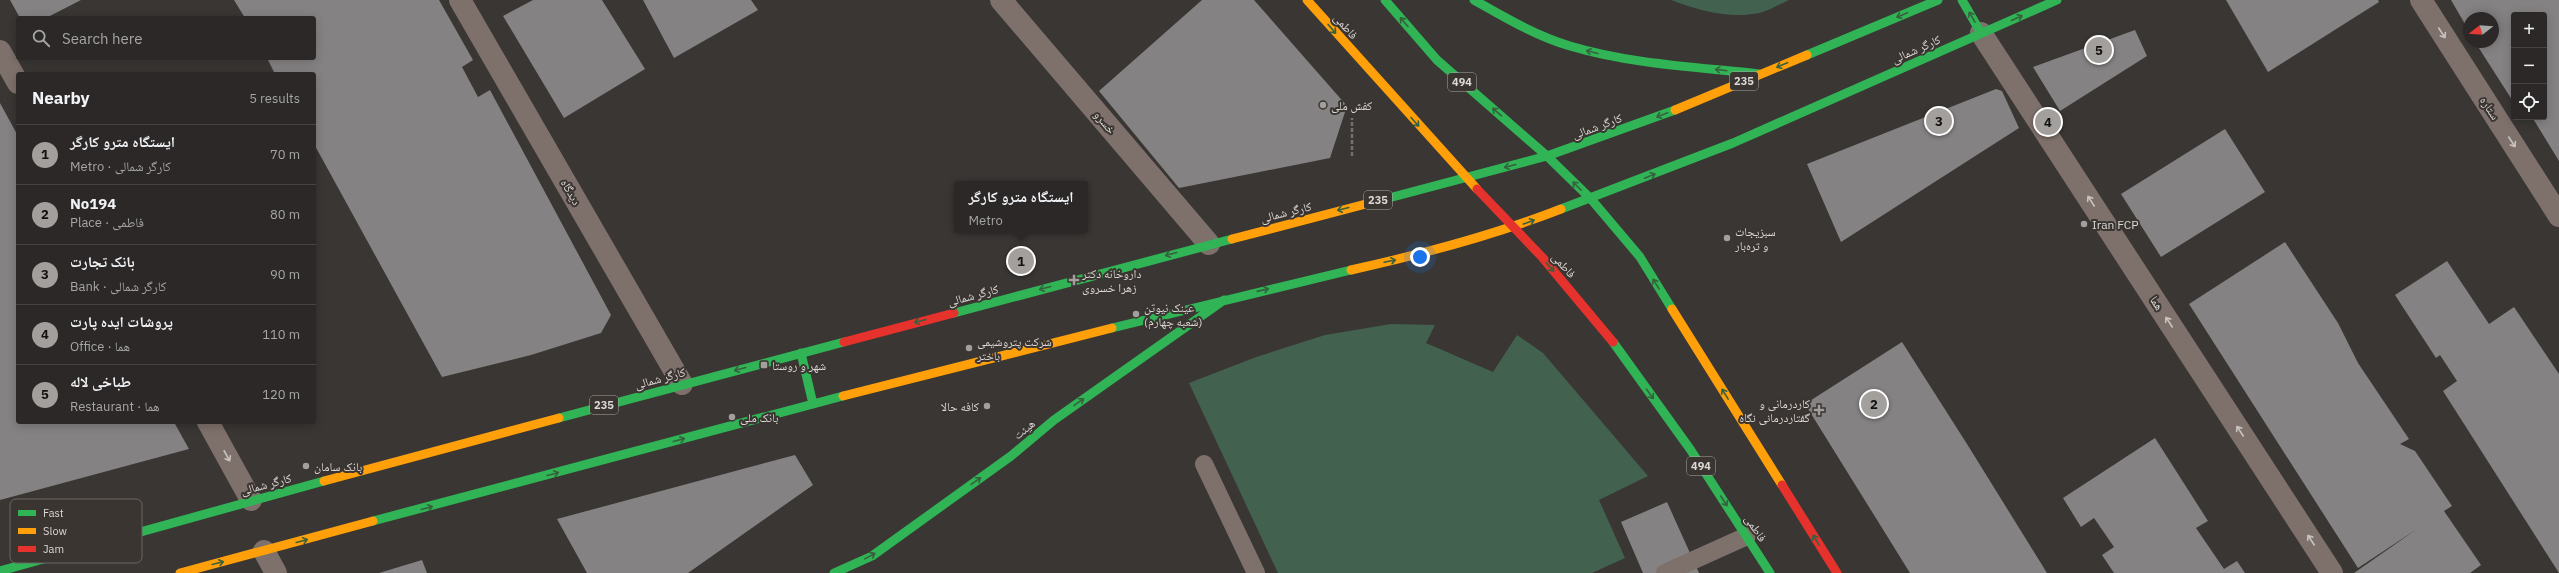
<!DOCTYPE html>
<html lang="en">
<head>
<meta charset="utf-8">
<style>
  :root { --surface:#2b2827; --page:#373433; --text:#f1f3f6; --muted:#a6a6a7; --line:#474444; --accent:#a29f9d }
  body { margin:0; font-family:"IBM Plex Sans","Noto Naskh Arabic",sans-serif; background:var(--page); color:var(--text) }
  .controls { position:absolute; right:12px; top:12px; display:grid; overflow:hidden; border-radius:4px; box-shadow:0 2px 10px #0003 }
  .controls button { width:36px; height:36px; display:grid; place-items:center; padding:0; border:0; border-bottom:1px solid var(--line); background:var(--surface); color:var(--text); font:20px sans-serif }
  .compass { position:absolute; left:2463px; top:12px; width:36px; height:36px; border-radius:50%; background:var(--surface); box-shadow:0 2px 10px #0003; rotate:253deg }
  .you { position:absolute; left:1420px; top:257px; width:14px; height:14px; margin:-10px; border:3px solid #fff; border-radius:50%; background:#1a73e8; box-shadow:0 0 0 6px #1a73e833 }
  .badge { display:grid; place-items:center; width:26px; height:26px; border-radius:50%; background:var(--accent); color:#111; font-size:13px; font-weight:700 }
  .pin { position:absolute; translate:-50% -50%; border:2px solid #fff; box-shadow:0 1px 4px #0006 }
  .popup { position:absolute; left:954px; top:181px; width:134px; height:52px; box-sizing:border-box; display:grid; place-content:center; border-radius:4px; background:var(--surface); filter:drop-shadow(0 1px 3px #0005); font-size:13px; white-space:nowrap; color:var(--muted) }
  .popup b { font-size:15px; color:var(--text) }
  .popup::after { content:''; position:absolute; left:50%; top:100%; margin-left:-8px; border:8px solid transparent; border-top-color:var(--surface) }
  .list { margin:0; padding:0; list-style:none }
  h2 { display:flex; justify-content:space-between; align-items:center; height:52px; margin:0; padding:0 16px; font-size:17px }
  h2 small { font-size:13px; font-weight:400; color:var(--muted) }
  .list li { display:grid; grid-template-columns:26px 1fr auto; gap:12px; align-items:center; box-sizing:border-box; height:60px; padding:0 16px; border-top:1px solid var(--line) }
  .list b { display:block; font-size:15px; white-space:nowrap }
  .list p { margin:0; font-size:13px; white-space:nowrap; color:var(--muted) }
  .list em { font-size:13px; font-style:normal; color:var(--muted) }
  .icon { flex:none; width:22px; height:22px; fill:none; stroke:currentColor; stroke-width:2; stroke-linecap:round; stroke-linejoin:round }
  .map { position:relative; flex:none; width:2559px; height:573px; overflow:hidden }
  .search { position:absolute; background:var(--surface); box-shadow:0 2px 10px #0003; left:16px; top:16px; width:300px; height:44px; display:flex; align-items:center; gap:10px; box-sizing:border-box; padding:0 14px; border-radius:4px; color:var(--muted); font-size:15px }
  .panel { position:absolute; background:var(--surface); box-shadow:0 2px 10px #0003; left:16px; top:72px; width:300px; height:352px; border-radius:4px }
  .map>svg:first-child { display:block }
</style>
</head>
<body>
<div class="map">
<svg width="2559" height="573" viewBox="0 0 2559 573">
  <rect width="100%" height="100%" fill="#393634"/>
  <!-- green -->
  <path fill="#42614f" d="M1671,0h118c-9,4 -17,9 -26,12 -31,8 -63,-1 -92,-12z
    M1391,324l44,1 -9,18 67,29 24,-37 26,18 105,123 -49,24 26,58 -33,15h-314l-89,-190 67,-26 69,-22z"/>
  <!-- building -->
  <path fill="#848282" d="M10,0h71l-35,18h-26z
    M234,0h205l34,60 -11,7 16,30 12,-7 121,225 -10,18 -70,22 -89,22 -128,-233v-70h-39l-8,-16h47v-40h-69z
    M533,0h69l43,69 -81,49 -61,-102z
    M643,0h108l7,10 -84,48z
    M1202,0h52l93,106 -17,52 -151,30 -80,-97z
    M2226,0h152l1,2 -111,70z
    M2451,0h108v161l-27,-44h12v-102h-30v88l-39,-61h18v-24h-24v13z
    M2135,30l12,26 -87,55 -27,-44z
    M1996,89l6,2 17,37 -178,114 -34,-78z
    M0,103l18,33v286h156l15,27 -189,51z
    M2225,129l40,63 -104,65 -40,-63z
    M2285,242l53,81 20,40 51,76 -9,5 15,7 37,55 -8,5 37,54 -11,8h-116l63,-44 -59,39 -169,-264z
    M2447,261l42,63 25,-17 45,67v199l-116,-182 14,-10 -17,-26 -4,3 -41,-63z
    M1902,342l65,102 80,129h-137l-105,-169z
    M2155,438l53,83 -12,7 28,41 13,-8 8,12h-131l-12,-18 12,-8 -20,-29 -13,9 -18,-29z
    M795,455l18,30 -125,88h-101l-30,-54z
    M1667,502l32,71h-56l-22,-51z
    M422,560l5,13h-48z"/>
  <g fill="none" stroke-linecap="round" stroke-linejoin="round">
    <!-- path -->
    <path stroke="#776f6b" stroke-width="2.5" stroke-dasharray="4 2" stroke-linecap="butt" d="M1352,156v-38"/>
    <!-- lane -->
    <path stroke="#7e706a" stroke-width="18" d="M1204,464l52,109
      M1665,573l82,-37"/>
    <!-- street -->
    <path stroke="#7e706a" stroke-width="22" d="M460,0l222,384
      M1001,0l208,244
      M2421,0l138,216
      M1981,33l351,540
      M0,51l18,32
      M208,422l43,78
      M264,551l12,22"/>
    <!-- fast -->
    <path stroke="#30b455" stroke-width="9" d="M1385,0l52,60 110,96 44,43 49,58 32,52
      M1474,0c30,17 62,36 96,46 60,18 126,21 189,28
      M1962,0l19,33
      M1807,55l131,-55
      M1385,199l162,-43 128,-46
      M1561,209l172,-66 324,-143
      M954,313l278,-74
      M1112,328l239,-58
      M1613,342l77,107 80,124
      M801,353l12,51
      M559,418l285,-76
      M373,521l470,-125
      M0,571l324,-90
      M834,573l38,-17 139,-100 43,-36 170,-120"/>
    <!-- slow -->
    <path stroke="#ff9f0a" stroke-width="9" d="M1307,0l170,189
      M1675,110l132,-55
      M1232,239l153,-40
      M1351,270c72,-16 141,-34 210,-61
      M1672,309l110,176
      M843,396l269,-68
      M324,481l235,-63
      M180,573l193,-52"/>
    <!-- jam -->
    <path stroke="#e5322d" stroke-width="9" d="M1477,189l65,68 71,85
      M844,342l110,-29
      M1782,485l55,88"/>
  </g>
  <!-- one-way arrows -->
  <defs><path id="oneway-shaft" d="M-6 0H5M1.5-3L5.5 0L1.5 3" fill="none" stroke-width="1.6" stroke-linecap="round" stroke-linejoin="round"/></defs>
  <g stroke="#37613e">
    <use href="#oneway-shaft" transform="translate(1902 15) rotate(157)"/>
    <use href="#oneway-shaft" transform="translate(1972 17) rotate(-120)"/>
    <use href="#oneway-shaft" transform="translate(2017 18) rotate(-24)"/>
    <use href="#oneway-shaft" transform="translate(1404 22) rotate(-131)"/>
    <use href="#oneway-shaft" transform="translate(1332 29) rotate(49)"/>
    <use href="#oneway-shaft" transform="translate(1592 52) rotate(-166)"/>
    <use href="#oneway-shaft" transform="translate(1782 65) rotate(157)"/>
    <use href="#oneway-shaft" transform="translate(1721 70) rotate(-173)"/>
    <use href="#oneway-shaft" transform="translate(1497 112) rotate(-139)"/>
    <use href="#oneway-shaft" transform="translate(1662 115) rotate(159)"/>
    <use href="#oneway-shaft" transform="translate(1415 122) rotate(48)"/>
    <use href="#oneway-shaft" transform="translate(1510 166) rotate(165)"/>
    <use href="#oneway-shaft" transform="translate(1650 176) rotate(-22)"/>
    <use href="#oneway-shaft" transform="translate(1577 186) rotate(-135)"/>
    <use href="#oneway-shaft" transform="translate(1343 209) rotate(166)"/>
    <use href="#oneway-shaft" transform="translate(1529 222) rotate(-20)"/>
    <use href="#oneway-shaft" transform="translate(1171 254) rotate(165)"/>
    <use href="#oneway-shaft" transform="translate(1390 261) rotate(-12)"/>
    <use href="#oneway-shaft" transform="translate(1550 267) rotate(48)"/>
    <use href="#oneway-shaft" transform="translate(1656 284) rotate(-122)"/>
    <use href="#oneway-shaft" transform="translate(1045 288) rotate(165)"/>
    <use href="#oneway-shaft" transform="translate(1263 290) rotate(-13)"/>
    <use href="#oneway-shaft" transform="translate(920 321) rotate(165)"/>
    <use href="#oneway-shaft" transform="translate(740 369) rotate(165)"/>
    <use href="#oneway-shaft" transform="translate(1650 394) rotate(54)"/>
    <use href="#oneway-shaft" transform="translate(1725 394) rotate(-122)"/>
    <use href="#oneway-shaft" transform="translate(1079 402) rotate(-35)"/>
    <use href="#oneway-shaft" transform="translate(679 440) rotate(-15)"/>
    <use href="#oneway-shaft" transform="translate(553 474) rotate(-15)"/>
    <use href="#oneway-shaft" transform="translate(976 481) rotate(-35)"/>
    <use href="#oneway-shaft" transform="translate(1724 501) rotate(57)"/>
    <use href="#oneway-shaft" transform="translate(427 508) rotate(-15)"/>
    <use href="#oneway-shaft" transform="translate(1816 540) rotate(-122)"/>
    <use href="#oneway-shaft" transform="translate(302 541) rotate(-15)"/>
    <use href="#oneway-shaft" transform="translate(870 556) rotate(-29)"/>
    <use href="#oneway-shaft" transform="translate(218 563) rotate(-14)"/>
  </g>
  <g stroke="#c8c3c0">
    <use href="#oneway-shaft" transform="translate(2442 33) rotate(57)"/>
    <use href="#oneway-shaft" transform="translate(2512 142) rotate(57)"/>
    <use href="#oneway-shaft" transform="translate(2091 201) rotate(-123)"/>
    <use href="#oneway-shaft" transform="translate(2169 322) rotate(-123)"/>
    <use href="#oneway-shaft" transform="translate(2240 431) rotate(-123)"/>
    <use href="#oneway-shaft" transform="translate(227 456) rotate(61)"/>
    <use href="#oneway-shaft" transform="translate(2311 540) rotate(-123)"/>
  </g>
  <!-- markers -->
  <g fill="#a29f9d" stroke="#3b3532" stroke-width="1.5">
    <circle cx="1323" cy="105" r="4"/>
    <circle cx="2084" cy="224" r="4"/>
    <circle cx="1727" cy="238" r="4"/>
    <path d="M1072 274h4v4h4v4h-4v4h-4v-4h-4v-4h4z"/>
    <circle cx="1136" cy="314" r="4"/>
    <circle cx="969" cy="348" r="4"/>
    <rect x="760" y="361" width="8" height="8" rx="2"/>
    <circle cx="987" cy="406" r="4"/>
    <path d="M1817 404h4v4h4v4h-4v4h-4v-4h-4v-4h4z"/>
    <circle cx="732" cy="417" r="4"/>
    <circle cx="306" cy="466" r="4"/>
  </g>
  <g text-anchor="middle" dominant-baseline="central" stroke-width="4" stroke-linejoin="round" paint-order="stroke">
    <!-- shield labels -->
    <g fill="#3b3532" stroke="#aba7a5" stroke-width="1">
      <rect x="1730" y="72" width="28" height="18" rx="3"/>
      <rect x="1448" y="73" width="28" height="18" rx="3"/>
      <rect x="1364" y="191" width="28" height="18" rx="3"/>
      <rect x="590" y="396" width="28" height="18" rx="3"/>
      <rect x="1687" y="457" width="28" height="18" rx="3"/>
    </g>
    <g font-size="11" font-weight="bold" fill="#dbd8d6">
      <text x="1744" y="81">235</text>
      <text x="1462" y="82">494</text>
      <text x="1378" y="200">235</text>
      <text x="604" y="405">235</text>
      <text x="1701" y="466">494</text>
    </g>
    <!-- street labels -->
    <g font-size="12" fill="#dbd8d6" stroke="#3b3532">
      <text transform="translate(1346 26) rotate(49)">فاطمی</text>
      <text transform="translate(1916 49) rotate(-24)">کارگر شمالی</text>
      <text transform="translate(2490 108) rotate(57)">ستاره</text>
      <text transform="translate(1105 122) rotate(50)">خسرو</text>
      <text transform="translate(1597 126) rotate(-20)">کارگر شمالی</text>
      <text transform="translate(571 192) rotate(60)">دیدگاه</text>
      <text transform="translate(1286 212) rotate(-14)">کارگر شمالی</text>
      <text transform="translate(1564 265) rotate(48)">فاطمی</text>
      <text transform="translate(973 295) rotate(-15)">کارگر شمالی</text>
      <text transform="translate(2157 303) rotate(57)">هما</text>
      <text transform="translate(660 378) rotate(-15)">کارگر شمالی</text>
      <text transform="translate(1024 429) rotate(-40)">هیئت</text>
      <text transform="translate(266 484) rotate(-15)">کارگر شمالی</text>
      <text transform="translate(1756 528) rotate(57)">فاطمی</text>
    </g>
    <!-- poi labels -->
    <g font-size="12" fill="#dbd8d6" stroke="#3b3532" text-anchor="start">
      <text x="1331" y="105">کفش ملی</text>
      <text x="2092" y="224">Iran FCP</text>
      <text x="1735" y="231">سبزیجات<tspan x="1735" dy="14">و تره‌بار</tspan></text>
      <text x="1082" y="273">داروخانه دکتر<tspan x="1082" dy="14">زهرا خسروی</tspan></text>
      <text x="1144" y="307">عینک نیوتن<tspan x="1144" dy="14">(شعبه چهارم)</tspan></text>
      <text x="977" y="341">شرکت پتروشیمی<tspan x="977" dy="14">باختر</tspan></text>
      <text x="772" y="365">شهر و روستا</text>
      <text x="1810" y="403" text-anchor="end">کاردرمانی و<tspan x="1810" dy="14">گفتاردرمانی نگاه</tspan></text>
      <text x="979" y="406" text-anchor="end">کافه حالا</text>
      <text x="740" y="417">بانک ملی</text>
      <text x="314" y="466">بانک سامان</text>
    </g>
  </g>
  <!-- legend -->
  <rect x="10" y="499" width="132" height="64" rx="6" fill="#3b3532" stroke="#6b6663" stroke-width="1"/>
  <rect x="18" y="510" width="18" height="6" fill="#30b455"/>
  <rect x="18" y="528" width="18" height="6" fill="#ff9f0a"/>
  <rect x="18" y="546" width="18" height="6" fill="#e5322d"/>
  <g font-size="11" fill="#dbd8d6">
    <text x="43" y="517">Fast</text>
    <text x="43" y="535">Slow</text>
    <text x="43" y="553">Jam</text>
  </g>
</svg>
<div class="controls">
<button>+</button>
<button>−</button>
<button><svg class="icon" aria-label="locate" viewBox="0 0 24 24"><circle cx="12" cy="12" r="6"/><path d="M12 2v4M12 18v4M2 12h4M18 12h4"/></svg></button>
</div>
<svg class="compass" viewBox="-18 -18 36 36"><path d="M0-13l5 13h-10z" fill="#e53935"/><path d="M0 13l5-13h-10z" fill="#a6a6a7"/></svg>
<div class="you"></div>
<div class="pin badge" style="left:1021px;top:261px">1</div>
<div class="popup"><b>ایستگاه مترو کارگر</b>Metro</div>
<div class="pin badge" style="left:1874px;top:404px">2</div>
<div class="pin badge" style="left:1939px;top:121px">3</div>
<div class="pin badge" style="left:2048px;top:122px">4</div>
<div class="pin badge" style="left:2099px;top:50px">5</div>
<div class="search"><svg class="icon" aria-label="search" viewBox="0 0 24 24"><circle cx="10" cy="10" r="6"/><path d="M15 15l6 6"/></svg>Search here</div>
<section class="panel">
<h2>Nearby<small>5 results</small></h2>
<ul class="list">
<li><span class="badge">1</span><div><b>ایستگاه مترو کارگر</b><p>Metro · کارگر شمالی</p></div><em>70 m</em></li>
<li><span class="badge">2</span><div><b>No194</b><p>Place · فاطمی</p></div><em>80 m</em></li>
<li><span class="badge">3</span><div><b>بانک تجارت</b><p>Bank · کارگر شمالی</p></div><em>90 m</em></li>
<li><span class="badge">4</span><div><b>پروشات ایده پارت</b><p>Office · هما</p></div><em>110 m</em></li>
<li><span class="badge">5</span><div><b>طباخی لاله</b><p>Restaurant · هما</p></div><em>120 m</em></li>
</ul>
</section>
</div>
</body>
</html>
